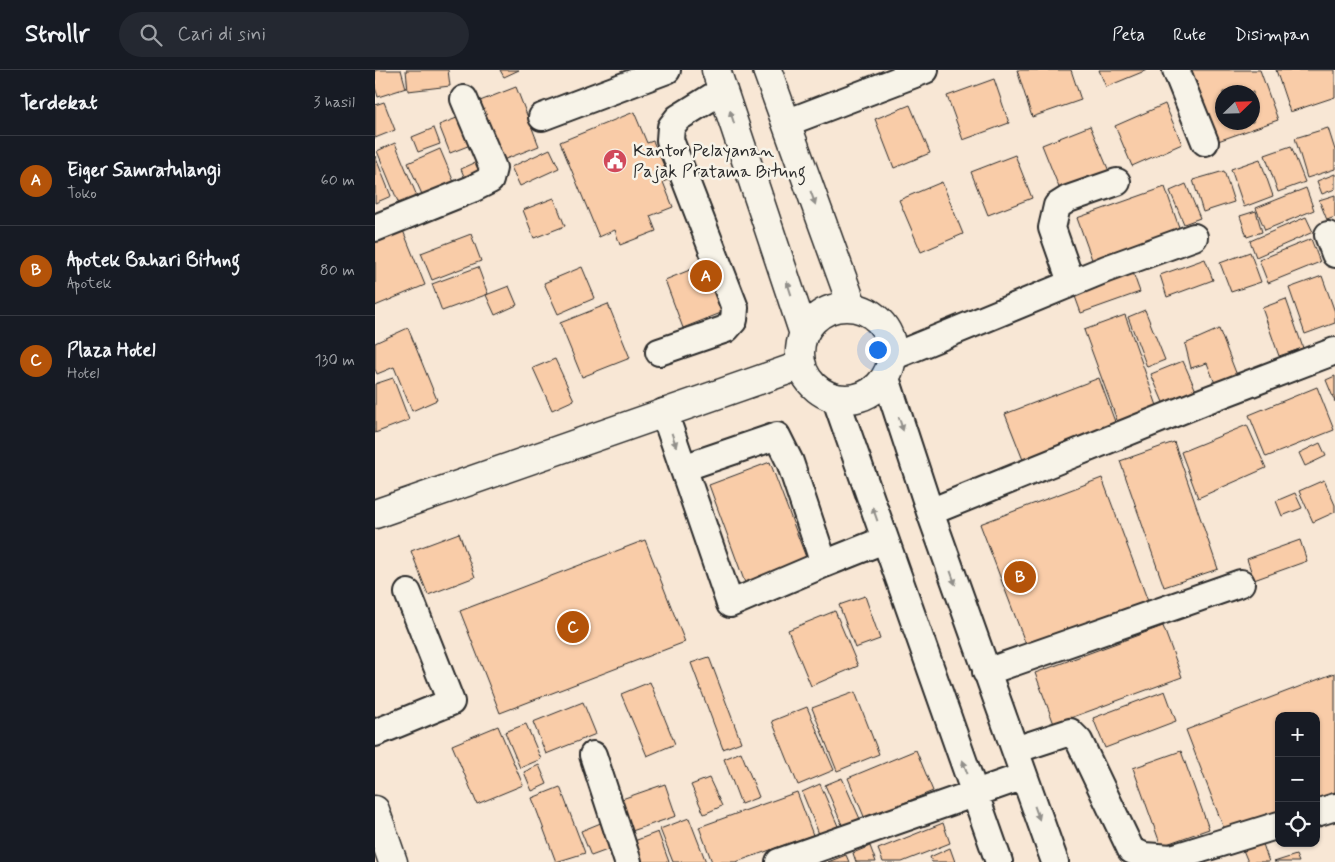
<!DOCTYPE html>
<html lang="id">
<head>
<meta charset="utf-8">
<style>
  :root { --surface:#171b24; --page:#242831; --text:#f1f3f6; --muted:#9ea1a6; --line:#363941; --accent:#b45309 }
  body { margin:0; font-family:Mynerve,sans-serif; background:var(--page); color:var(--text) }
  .controls { position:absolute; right:15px; bottom:15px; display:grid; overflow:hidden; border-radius:10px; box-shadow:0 1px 4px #0004 }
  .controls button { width:45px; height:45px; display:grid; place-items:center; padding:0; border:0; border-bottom:1px solid var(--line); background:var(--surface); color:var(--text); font:25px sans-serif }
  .compass { position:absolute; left:840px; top:15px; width:45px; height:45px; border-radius:50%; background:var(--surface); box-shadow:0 1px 4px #0004; rotate:67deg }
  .you { position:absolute; left:502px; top:279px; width:18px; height:18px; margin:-12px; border:4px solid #fff; border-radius:50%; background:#1a73e8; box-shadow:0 0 0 8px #1a73e833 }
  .badge { display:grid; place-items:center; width:32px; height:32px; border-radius:50%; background:var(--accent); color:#fff; font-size:16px; font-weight:700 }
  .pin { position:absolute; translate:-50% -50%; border:2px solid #fff; box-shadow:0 1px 5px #0006 }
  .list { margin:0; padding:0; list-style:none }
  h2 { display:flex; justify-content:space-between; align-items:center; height:65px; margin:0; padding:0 20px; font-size:21px }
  h2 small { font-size:16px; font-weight:400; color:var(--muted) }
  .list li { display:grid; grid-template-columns:32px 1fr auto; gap:15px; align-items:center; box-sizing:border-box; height:90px; padding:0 20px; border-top:1px solid var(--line) }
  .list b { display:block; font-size:19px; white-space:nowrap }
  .list p { margin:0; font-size:16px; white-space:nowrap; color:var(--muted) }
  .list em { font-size:16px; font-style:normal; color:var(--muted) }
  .icon { flex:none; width:28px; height:28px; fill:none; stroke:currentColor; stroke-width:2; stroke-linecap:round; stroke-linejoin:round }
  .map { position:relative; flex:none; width:960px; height:792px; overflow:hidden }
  header { display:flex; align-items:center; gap:30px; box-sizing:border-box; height:70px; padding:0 25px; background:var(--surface); border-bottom:1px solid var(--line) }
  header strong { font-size:24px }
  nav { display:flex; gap:28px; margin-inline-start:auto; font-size:18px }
  .search { width:350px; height:45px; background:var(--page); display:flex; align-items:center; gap:12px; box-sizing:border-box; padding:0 18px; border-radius:28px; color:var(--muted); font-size:19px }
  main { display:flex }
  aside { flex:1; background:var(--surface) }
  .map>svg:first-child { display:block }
</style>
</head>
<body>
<header>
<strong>Strollr</strong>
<div class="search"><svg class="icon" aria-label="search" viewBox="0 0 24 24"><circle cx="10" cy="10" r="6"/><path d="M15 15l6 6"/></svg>Cari di sini</div>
<nav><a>Peta</a><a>Rute</a><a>Disimpan</a></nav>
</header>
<main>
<aside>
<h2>Terdekat<small>3 hasil</small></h2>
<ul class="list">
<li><span class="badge">A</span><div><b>Eiger Samratulangi</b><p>Toko</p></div><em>60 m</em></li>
<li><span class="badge">B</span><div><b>Apotek Bahari Bitung</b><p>Apotek</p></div><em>80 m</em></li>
<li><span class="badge">C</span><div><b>Plaza Hotel</b><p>Hotel</p></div><em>130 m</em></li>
</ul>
</aside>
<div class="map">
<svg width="960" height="792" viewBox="0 0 960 792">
  <rect width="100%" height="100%" fill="#f8e7d5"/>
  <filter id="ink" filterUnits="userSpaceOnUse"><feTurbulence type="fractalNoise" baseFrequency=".02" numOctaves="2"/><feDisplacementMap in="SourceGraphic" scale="10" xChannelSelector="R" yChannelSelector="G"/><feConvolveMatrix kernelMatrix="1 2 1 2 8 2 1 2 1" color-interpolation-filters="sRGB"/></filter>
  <g filter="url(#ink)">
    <!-- building -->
    <path fill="#f9cca8" stroke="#2b2b2b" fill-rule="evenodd" d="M0,0h26l5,18 -28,9 -3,-10z
      M31,0h42l2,16 -42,5z
      M125,0h19l-15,7z
      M642,0h54l10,30 -49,17z
      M724,0h48l-41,17z
      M817,0h68l18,50 -60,21zM848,22h30v30h-30z
      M901,0h59v27l-45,15z
      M619,9l15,44 -46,17 -16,-44z
      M141,17l23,59 -36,14 -23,-59z
      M9,32l11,28 -20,8v-33z
      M790,34l17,40 -50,22 -17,-40z
      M535,35l20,48 -36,15 -19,-49z
      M259,42l13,31 6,-2 17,38 -7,3 10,25 -23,9 6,15 -36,14 -5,-15 -16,7 -39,-95z
      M92,44l11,28 -28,11 -11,-28z
      M715,56l21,50 -49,19 -20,-50z
      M59,58l6,16 -22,8 -6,-15z
      M953,58l7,22v19l-28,9 -12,-40z
      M20,73l24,58 -18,8 -24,-58z
      M916,76l14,36 -27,10 -13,-37z
      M65,79l16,38 -31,14 -17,-38z
      M175,79l9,19 -39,18 -9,-19z
      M640,85l17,43 -44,17 -17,-43z
      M0,86l16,40 -16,7z
      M885,89l13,37 -29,11 -13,-38z
      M106,90l8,17 -21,9 -7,-17z
      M849,101l10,31 -31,10 -10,-32z
      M960,104v15l-13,5 -5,-13z
      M567,112l21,52 -42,18 -22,-52z
      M811,114l14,34 -16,6 -14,-33z
      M790,117l16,46 -87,32 -17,-47z
      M931,118l8,22 -49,20 -9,-22z
      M960,125v22l-8,3 -8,-20z
      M179,128l11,28 -31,12 -11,-28z
      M881,141l6,21 -15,5 -7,-21z
      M931,147l7,15 -57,25 -6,-16z
      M27,158l23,57 -50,21v-67z
      M96,164l10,27 -49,19 -11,-27z
      M936,169l9,23 -52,21 -9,-23z
      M875,182l11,30 -30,10 -11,-29z
      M830,189l8,21 -46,17 -7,-22z
      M332,193l19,48 -43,17 -18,-48z
      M103,197l10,27 -46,17 -10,-27z
      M207,197l13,31 -37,16 -14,-31z
      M756,197l9,25 -59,21 -9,-25z
      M947,206l13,36v11l-30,11 -16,-46z
      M134,216l8,19 -22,10 -9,-20z
      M911,229l17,49 -24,8 -17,-48z
      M233,234l22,54 -48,19 -22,-54z
      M770,240l20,50 -18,7 -19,-50z
      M750,245l36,102 -40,14 -37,-101z
      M33,258l29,72 -25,11 -18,-44 -17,7 -2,-5v-26z
      M844,259l19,49 -22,8 -9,-23 -16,5 -6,-24z
      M180,289l19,41 -22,10 -19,-42z
      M808,291l14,32 -32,14 -14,-33z
      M960,306v26l-9,-22z
      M18,308l16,42 -34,13v-49z
      M724,308l19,52 -93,35 -20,-51z
      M942,317l17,43 -68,27 -17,-42z
      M872,355l19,43 -68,30 -17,-46z
      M799,372l44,127 -54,18 -44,-126z
      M945,373l6,13 -21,10 -6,-13z
      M395,392l37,98 -62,23 -36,-98z
      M727,408l47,126 -121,46 -48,-126z
      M949,410l11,25v7l-22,10 -14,-31z
      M920,423l7,15 -20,8 -6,-15z
      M84,463l16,44 -47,18 -17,-44z
      M270,470l40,102 -185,71 -40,-102z
      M925,470l7,21 -53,19 -7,-21z
      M490,526l15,43 -25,9 -16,-43z
      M460,541l23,55 -47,20 -23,-56z
      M788,556l19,51 -128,47 -19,-51z
      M334,587l32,85 -18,7 -32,-86z
      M960,603v119l-19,7v-83h-37v98l-53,20 -40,-104z
      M275,612l25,62 -28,12 -26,-62z
      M790,621l11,30 -71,27 -12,-30z
      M480,622l24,62 -42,17 -25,-63z
      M208,632l13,32 -50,20 -13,-32z
      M432,637l27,63 -36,15 -26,-64z
      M151,654l15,35 -21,9 -15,-36z
      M123,656l25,59 -46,19 -25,-59z
      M541,680l17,41 -68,28 -17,-41z
      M806,681l28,78 -48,17 -28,-78z
      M366,682l18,45 -18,7 -17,-45z
      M164,695l8,19 -15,7 -8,-19z
      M334,708l13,28 -18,8 -13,-29z
      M467,708l18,41 -17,8 -18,-42z
      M290,714l11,32 -47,16 -10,-32z
      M445,714l18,42 -19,8 -17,-42z
      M185,717l25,66 -29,9 -24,-64z
      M422,722l16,43 -77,27h-24l-13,-35z
      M314,748l17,44h-33l-13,-33z
      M233,750l10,26 -27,10 -10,-25z
      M568,753l7,20 -48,19h-19l-5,-13z
      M283,762l11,30h-33l-7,-19z
      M888,774l6,18h-21l-5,-12z
      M495,776l6,16h-20l-3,-9z
      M575,778l5,14h-23l-2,-5z
      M471,785l3,7h-21z
      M921,785l3,7h-25z"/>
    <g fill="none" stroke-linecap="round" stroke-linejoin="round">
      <!-- minor casing -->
      <g stroke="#2b2b2b" stroke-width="30">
        <path id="minor" d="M801,0l29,72
          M167,47l125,-47
          M411,53l139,-53
          M0,158l97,-39 18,-9 3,-12 -29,-69
          M953,165l7,19
          M696,212l-19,-54 5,-22 11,-7 49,-17
          M284,282l67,-23 8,-9 1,-12 -65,-168 1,-13 7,-9 45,-28
          M517,287l214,-88 88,-32
          M511,308l44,134 125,350
          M460,327l164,465
          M289,342l66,192 94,-40 -34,-102 -13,-26 -94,32
          M555,442l277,-112 128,-49
          M449,494l60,-24
          M611,602l255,-89
          M0,663l76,-31 -43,-109
          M640,680l55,-18 9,9 52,109 13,6 28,2 107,-33
          M218,685l35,107
          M941,743l19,-6
          M404,792l245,-86"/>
      </g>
      <!-- highway casing -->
      <g stroke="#2b2b2b" stroke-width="31">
        <path id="highway" d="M341,0l88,264
          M392,0l85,235
          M425 283a46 46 0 1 1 92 0a46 46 0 1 1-92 0Z
          M0,444l427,-149
          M0,740l18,52"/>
      </g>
      <!-- minor -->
      <use href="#minor" stroke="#f7f3e8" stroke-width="26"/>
      <!-- highway -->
      <use href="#highway" stroke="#f7f3e8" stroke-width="28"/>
    </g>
    <!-- one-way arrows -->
    <defs><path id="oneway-solid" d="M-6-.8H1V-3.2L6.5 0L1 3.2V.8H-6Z" transform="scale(1.25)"/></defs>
    <g fill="#918f8a">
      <use href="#oneway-solid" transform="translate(357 47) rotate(-108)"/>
      <use href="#oneway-solid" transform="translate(438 128) rotate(70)"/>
      <use href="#oneway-solid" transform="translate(414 218) rotate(-108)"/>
      <use href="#oneway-solid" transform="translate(526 354) rotate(72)"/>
      <use href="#oneway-solid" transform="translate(299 370) rotate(71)"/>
      <use href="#oneway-solid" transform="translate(500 444) rotate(-109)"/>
      <use href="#oneway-solid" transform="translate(578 508) rotate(70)"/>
      <use href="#oneway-solid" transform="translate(590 697) rotate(-110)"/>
      <use href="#oneway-solid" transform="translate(662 743) rotate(70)"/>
    </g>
  </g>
  <!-- icons -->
  <defs>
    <g id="civic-disc" transform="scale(1.25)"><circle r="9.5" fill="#d1495b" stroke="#f7f3e8"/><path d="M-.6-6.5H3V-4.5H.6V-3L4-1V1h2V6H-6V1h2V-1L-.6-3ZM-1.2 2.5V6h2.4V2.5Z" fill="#fff"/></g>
  </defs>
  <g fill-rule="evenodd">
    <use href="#civic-disc" x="240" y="91"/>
  </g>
  <g text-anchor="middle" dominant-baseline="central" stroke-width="5" stroke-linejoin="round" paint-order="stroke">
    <!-- poi labels -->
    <g font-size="18" fill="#2b2b2b" stroke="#f7f3e8" text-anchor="start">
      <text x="258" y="81">Kantor Pelayanan<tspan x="258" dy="21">Pajak Pratama Bitung</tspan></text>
    </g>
  </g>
</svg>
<div class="controls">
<button>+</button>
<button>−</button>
<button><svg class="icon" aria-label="locate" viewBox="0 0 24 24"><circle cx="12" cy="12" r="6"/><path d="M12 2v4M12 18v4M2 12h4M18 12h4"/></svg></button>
</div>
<svg class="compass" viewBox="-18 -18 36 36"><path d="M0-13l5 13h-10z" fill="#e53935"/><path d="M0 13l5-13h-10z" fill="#9ea1a6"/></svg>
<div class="you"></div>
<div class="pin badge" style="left:331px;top:206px">A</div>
<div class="pin badge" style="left:645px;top:507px">B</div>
<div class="pin badge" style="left:198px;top:557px">C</div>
</div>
</main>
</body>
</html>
